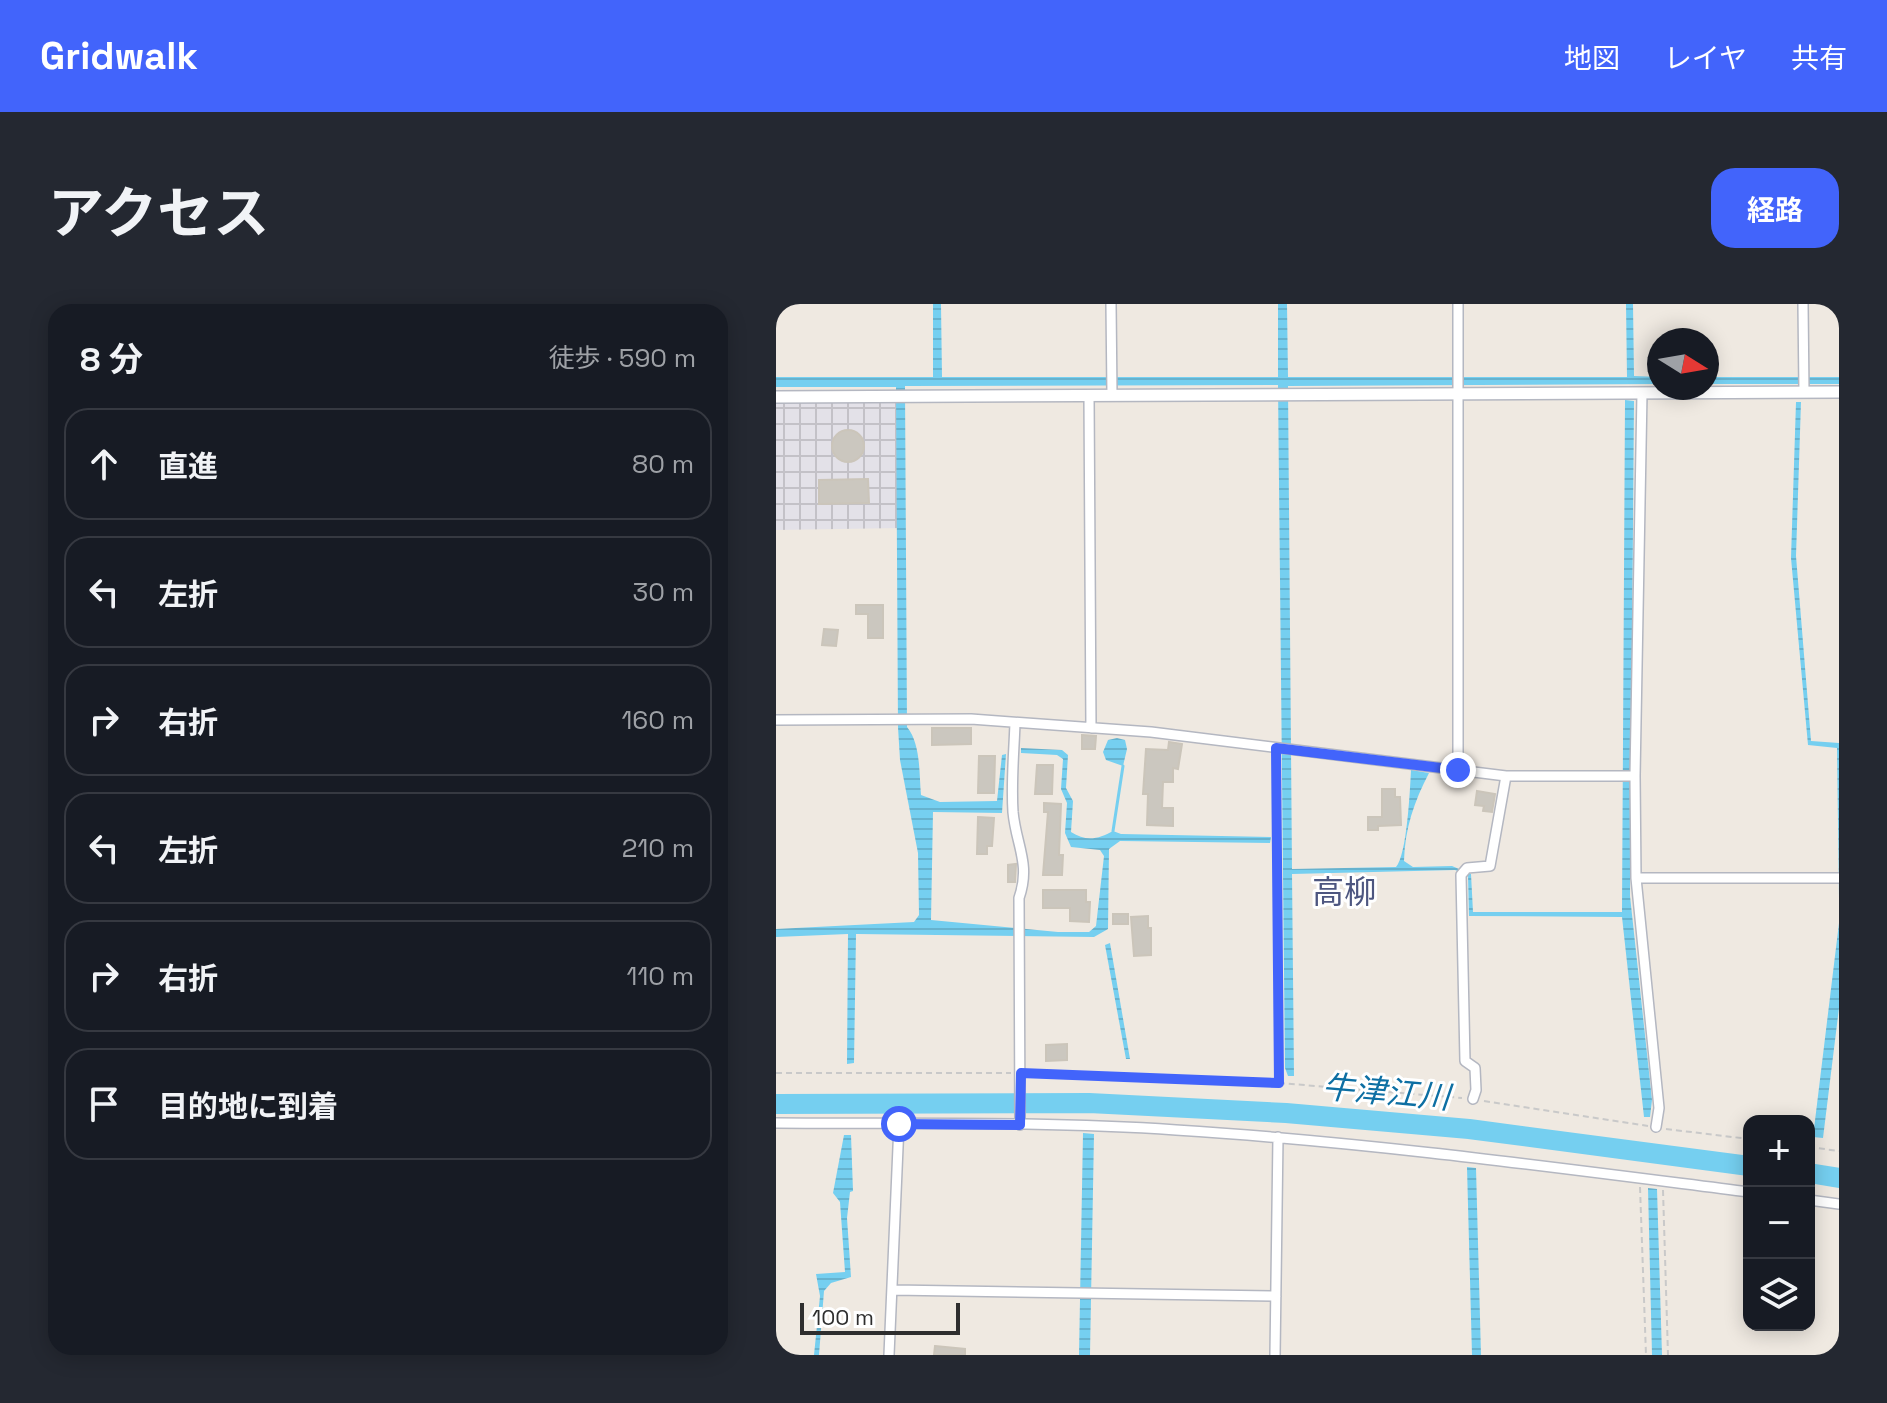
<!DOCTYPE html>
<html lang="ja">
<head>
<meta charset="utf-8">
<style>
  :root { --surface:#171b24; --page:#242831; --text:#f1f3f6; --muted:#9ea1a6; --line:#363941; --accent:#4264fb }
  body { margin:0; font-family:"Space Grotesk","Noto Sans JP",sans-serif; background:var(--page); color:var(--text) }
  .controls { position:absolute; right:24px; bottom:24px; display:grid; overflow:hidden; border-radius:16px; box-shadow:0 4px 20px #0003 }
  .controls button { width:72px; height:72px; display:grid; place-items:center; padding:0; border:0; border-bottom:2px solid var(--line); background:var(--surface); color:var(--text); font:40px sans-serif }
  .compass { position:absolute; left:871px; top:24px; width:72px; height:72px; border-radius:50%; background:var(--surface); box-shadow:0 4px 20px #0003; rotate:101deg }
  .scale { position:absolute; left:24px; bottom:20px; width:160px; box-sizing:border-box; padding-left:8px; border:4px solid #2e2e2e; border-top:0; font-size:22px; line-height:28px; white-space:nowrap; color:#2e2e2e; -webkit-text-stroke:6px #fff; paint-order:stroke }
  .stop { position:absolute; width:24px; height:24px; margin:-18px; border:6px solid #4264fb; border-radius:50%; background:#fff }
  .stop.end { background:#4264fb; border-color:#fff; box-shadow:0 2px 8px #0008 }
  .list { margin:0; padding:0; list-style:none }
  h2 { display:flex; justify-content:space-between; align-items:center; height:104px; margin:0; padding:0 32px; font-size:34px }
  h2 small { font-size:26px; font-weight:400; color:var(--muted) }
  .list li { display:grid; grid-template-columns:52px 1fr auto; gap:24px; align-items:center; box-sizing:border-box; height:112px; margin:0 16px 16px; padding:0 16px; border:2px solid var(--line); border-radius:24px }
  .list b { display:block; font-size:30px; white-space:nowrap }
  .list em { font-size:26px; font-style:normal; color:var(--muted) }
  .icon { flex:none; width:44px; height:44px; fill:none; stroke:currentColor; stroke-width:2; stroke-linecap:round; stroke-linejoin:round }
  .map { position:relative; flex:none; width:1063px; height:1051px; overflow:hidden; border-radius:24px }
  header { display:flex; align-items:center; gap:48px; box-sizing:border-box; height:112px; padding:0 40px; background:var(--accent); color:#fff }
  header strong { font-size:38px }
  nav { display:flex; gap:44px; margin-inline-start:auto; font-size:28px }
  .intro { display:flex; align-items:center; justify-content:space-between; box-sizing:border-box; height:192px; padding:0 48px }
  h1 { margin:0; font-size:56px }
  .button { padding:20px 36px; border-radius:24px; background:var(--accent); color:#fff; font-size:28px; font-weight:700 }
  main { display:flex; gap:48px; padding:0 48px }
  aside { flex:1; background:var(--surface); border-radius:24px; box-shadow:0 4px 20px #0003 }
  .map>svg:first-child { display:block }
</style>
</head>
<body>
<header>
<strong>Gridwalk</strong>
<nav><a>地図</a><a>レイヤ</a><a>共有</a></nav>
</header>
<div class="intro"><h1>アクセス</h1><a class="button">経路</a></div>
<main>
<aside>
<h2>8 分<small>徒歩 · 590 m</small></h2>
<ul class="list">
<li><svg class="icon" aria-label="ahead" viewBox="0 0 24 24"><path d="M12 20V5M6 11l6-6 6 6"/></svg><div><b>直進</b></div><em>80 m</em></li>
<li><svg class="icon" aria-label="left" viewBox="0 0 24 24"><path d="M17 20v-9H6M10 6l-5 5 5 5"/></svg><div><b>左折</b></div><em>30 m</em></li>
<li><svg class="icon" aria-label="right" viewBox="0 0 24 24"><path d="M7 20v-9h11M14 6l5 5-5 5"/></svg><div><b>右折</b></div><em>160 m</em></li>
<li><svg class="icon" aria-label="left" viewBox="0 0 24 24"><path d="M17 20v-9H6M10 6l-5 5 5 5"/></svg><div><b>左折</b></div><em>210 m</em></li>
<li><svg class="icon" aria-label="right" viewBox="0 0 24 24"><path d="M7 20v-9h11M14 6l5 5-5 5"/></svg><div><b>右折</b></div><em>110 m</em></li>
<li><svg class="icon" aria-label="arrive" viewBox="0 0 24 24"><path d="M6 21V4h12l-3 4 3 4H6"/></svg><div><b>目的地に到着</b></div></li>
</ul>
</aside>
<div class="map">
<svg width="1063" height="1051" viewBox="0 0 1063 1051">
  <defs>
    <pattern id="industrial-grid" width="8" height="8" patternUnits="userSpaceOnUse" patternTransform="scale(2)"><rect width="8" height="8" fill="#e3e1e8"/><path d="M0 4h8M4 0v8" fill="none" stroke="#c3c1c7"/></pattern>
    <pattern id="water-rules" width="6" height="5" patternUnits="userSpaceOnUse" patternTransform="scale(2)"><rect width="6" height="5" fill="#75cff0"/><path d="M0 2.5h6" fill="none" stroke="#66b2ce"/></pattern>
  </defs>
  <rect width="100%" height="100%" fill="#efe9e1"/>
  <!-- industrial -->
  <path fill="url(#industrial-grid)" d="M124,97l2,127 -126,2v-127z"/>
  <!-- water -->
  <path fill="url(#water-rules)" d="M157,0h8l1,73h336v-73h9l1,73h339l-1,-73h7l1,72 25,1v7l-371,2 4,483 104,-2c11,-12 14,-77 15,-97l18,3c-15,29 -24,55 -25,88l9,6 39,-1 19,8 2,38h149l3,-512 9,1 -4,495 22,204 -2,17h-6l-22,-200 -153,-1 -1,-41 -13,-5 -163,4 2,202h-6l-3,-8 -7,-683 -373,1 2,341c14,17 12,47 14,68l19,7 57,-1 5,-46 4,-1 -4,59 -69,-1 -2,108 127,12h31l7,-6 8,-70 -4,-6 -29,-3 -6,-14 2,-30 -6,-14 2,-30 -6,-4 -36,-2v-5l41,2 6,5 -2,33 7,13 -2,31c15,10 28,7 42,-1l8,3 150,3 -1,6 -150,-2 -11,8 -1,80 -14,8 -238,-3 -2,129 -7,1 1,-130 -72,3v-8l138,-7 5,-7 -1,-62 -18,-93 -2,-33 -2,-340h-120v-10h157z
    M931,73h132v7h-132z
    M1020,98h5l-5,154 15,185 28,2v155l-2,-150 -29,-3 -17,-187z
    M341,434l8,2 2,9 -4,17 -17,-6 -3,-8 5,-12z
    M1063,619v85l-16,130 -10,-1z
    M334,639l20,116h-4l-21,-114z
    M307,829l11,1 -4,221h-11z
    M68,831h7l2,56 -3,1 -3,26 4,59 -20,6 -7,8 -5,64h-5l6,-59 -4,-22 29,-2 -5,-70 -7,-9z
    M691,863l9,1 5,187h-9z
    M872,884l9,1 5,166h-10z"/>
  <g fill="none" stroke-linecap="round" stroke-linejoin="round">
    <!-- stream -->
    <path stroke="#75cff0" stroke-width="3" d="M337,527l10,-65"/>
    <!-- river -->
    <path stroke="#75cff0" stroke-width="20" d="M0,800l313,-1 197,10 183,16 280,37
      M1033,869l30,5"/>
  </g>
  <!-- building -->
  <path fill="#cbc7bf" stroke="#cbc5ba" stroke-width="2" d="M56 142a16 16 0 1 1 32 0a16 16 0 1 1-32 0Z
    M92,175l1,24 -50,1v-24z
    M80,301h27v33h-15v-24h-12z
    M48,325l14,1 -2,16 -14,-1z
    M156,424h39v16l-39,1z
    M306,431l14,1 -1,13h-13z
    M393,438l13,2 -4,25 -5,-1v14h-10l-1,26h11v18l-26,-1 1,-31h-5l3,-45 22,1z
    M203,452h16l-1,37h-16z
    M261,461h16l-1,29h-17z
    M606,485h13v8h5l1,28 -23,1v4h-10v-13h14z
    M701,487l18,3 -3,18 -9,-1 1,-5 -9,-1z
    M268,499l17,1 -2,51h4l-1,20h-19l5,-63h-4z
    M202,513l16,1 -2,28h-5v8h-10z
    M240,560l-1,18h-7v-17z
    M267,586h43v12h4l-1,20 -19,-1v-13h-27z
    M337,610h15v10h-15z
    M372,612v12h3v27l-17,1 -3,-39z
    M291,740v16l-21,1v-16z
    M159,1042l30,3v6h-31z"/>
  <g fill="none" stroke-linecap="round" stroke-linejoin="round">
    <!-- minor casing -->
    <g stroke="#b4b7c1" stroke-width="12">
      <path id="minor" d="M335,0l1,91
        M1027,0l1,88
        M866,89l-7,383 1,102 23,230 -3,19
        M313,91l2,333
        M0,416l195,-1 180,13 355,44h129
        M239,419c-1,29 -4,59 -2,89 3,33 18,52 6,86l1,227
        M682,466v-466
        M860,574h203
        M697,795l3,-9 -1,-22 -10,-7 -4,-186 6,-7 23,-2 16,-90
        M0,819c133,1 267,-2 400,7 192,12 383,38 573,62
        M1033,896l30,4
        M117,986l383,6
        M113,1051l10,-231
        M499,1051l3,-218"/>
    </g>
    <!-- tertiary casing -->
    <g stroke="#b4b7c1" stroke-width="14">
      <path id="tertiary" d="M0,93l1063,-5"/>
    </g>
    <!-- path -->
    <path stroke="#c9c9c9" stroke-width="2" stroke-dasharray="6 4" stroke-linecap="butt" d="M500,453l3,325
      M0,769h235
      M253,769l250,10 183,15
      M708,797l164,25
      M890,825l83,10
      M1033,843l30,4
      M864,883l6,168
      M887,886l5,165"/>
    <!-- minor -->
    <use href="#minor" stroke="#fff" stroke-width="9"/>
    <!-- tertiary -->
    <use href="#tertiary" stroke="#fff" stroke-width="11"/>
  </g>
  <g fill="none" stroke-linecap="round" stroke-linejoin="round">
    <!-- route -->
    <path stroke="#4264fb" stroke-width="10" d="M123,820l121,1 1,-52 258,10 -3,-335 182,22"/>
  </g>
  <g text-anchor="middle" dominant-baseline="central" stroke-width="6" stroke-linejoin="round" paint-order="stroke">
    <!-- neighbourhood labels -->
    <g font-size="32" fill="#4d5680" stroke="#fff">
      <text x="568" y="588">高柳</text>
    </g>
    <!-- water labels -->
    <g font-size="32" font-style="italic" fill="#0d6fa3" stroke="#fff">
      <text transform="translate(610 788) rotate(5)">牛津江川</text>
    </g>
  </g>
</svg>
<div class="controls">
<button>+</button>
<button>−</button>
<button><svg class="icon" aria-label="layers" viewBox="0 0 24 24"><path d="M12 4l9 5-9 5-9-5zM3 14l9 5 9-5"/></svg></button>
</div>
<svg class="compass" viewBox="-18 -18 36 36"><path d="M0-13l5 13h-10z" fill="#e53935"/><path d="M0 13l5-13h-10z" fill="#9ea1a6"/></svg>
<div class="scale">100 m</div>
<div class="stop" style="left:123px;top:820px"></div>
<div class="stop end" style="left:682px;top:466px"></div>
</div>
</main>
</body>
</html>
